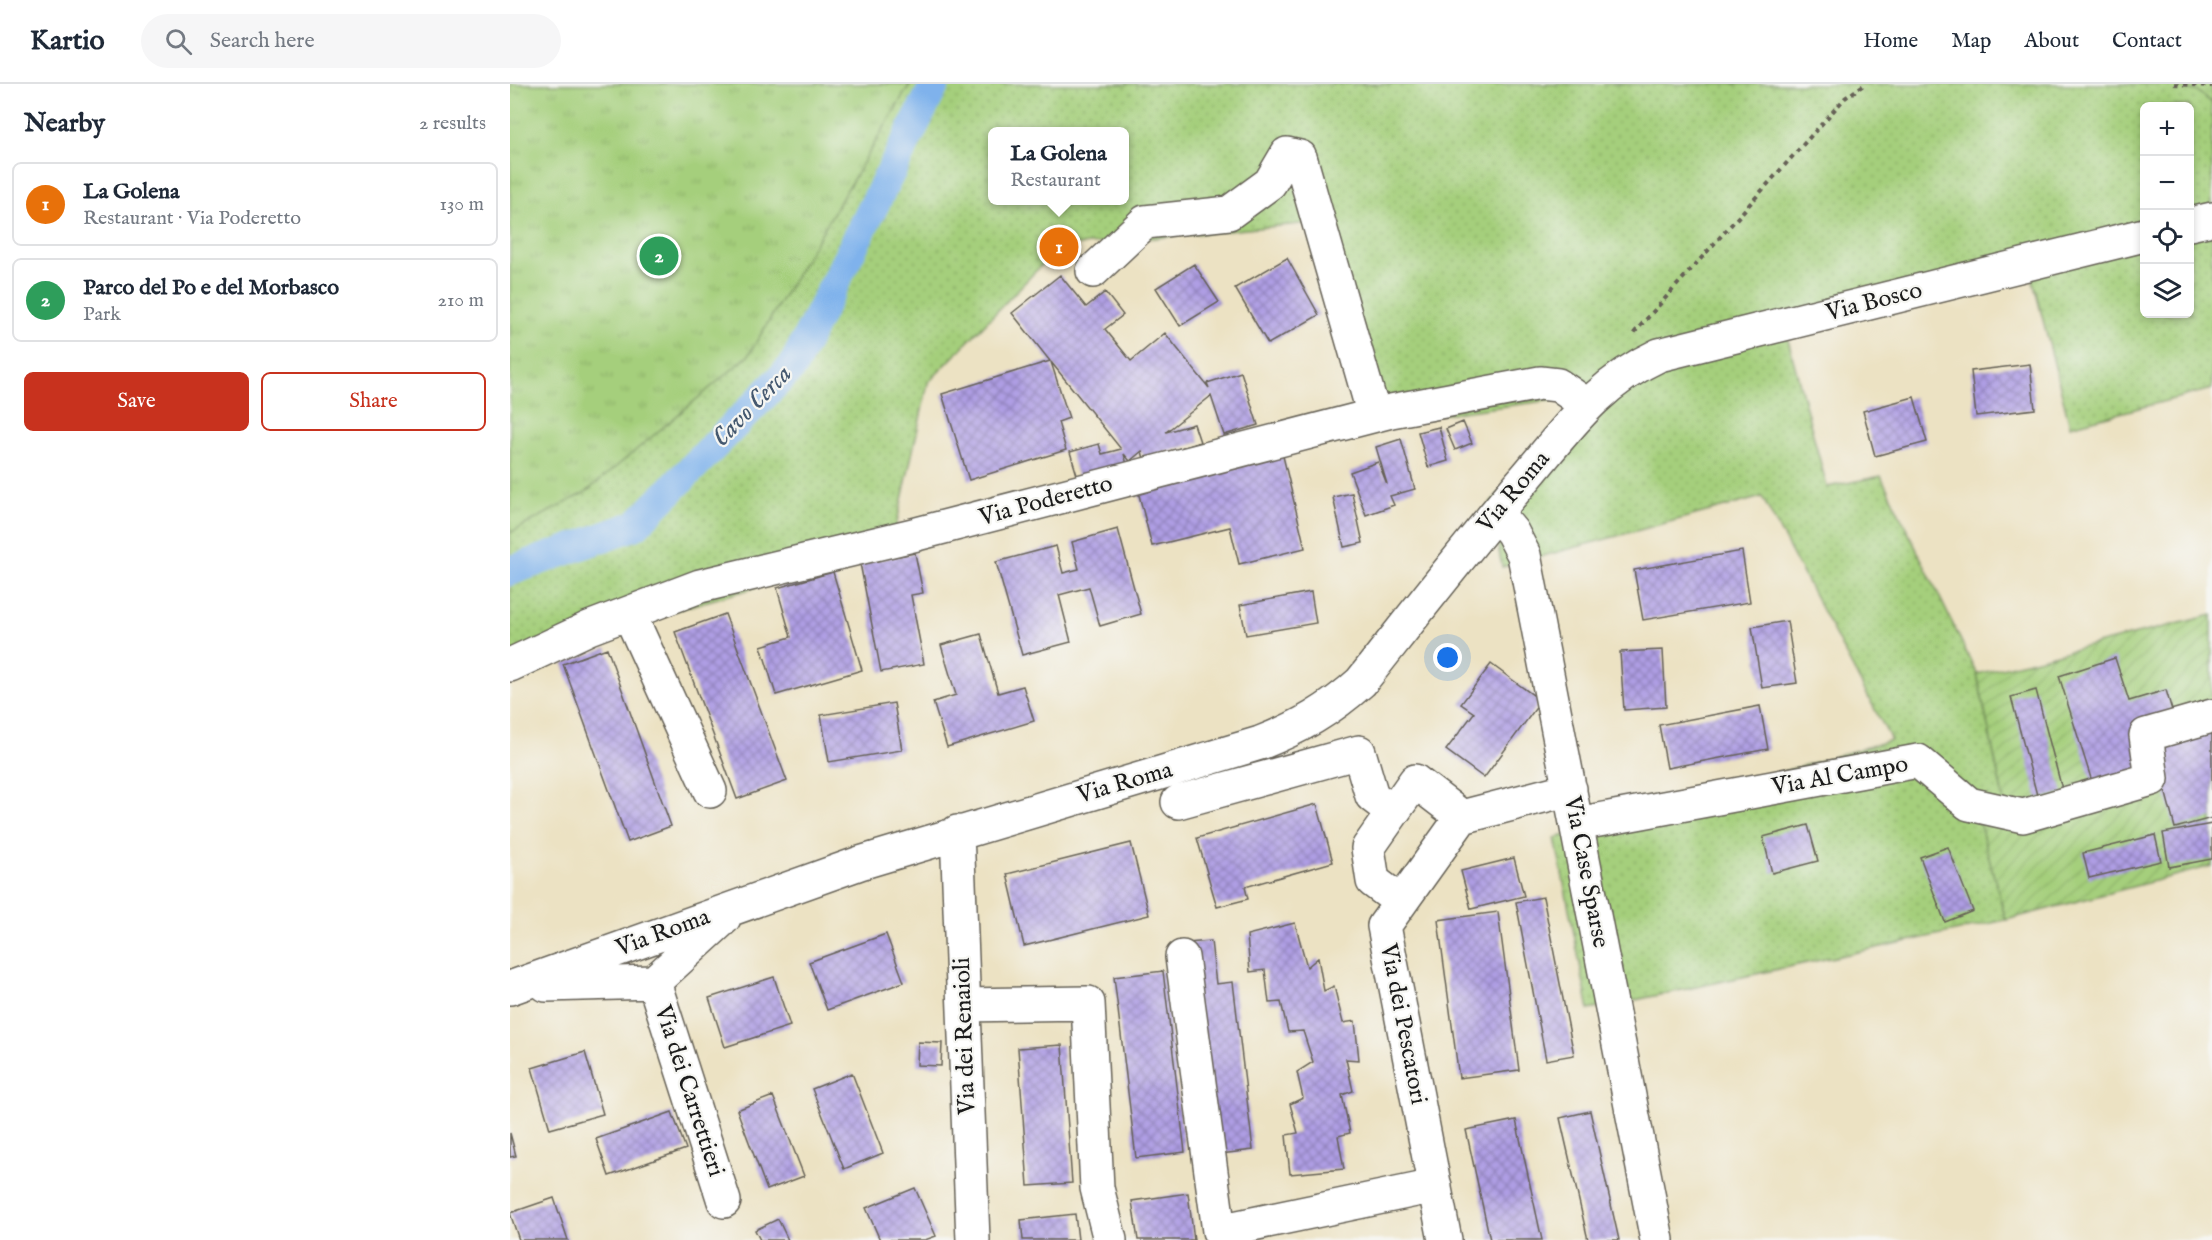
<!DOCTYPE html>
<html lang="en">
<head>
<meta charset="utf-8">
<style>
  :root { --surface:#fff; --page:#f6f6f7; --text:#1f2937; --muted:#747a83; --line:#e0e1e3; --accent:#c8321e }
  body { margin:0; font-family:"IM FELL English",serif; background:var(--page); color:var(--text) }
  .controls { position:absolute; right:18px; top:18px; display:grid; overflow:hidden; border-radius:9px; box-shadow:0 3px 9px #0003 }
  .controls button { width:54px; height:54px; display:grid; place-items:center; padding:0; border:0; border-bottom:2px solid var(--line); background:var(--surface); color:var(--text); font:30px sans-serif }
  .you { position:absolute; left:938px; top:574px; width:21px; height:21px; margin:-15px; border:4px solid #fff; border-radius:50%; background:#1a73e8; box-shadow:0 0 0 9px #1a73e833 }
  .badge { display:grid; place-items:center; width:39px; height:39px; border-radius:50%; background:var(--accent); color:#fff; font-size:20px; font-weight:700 }
  .pin { position:absolute; translate:-50% -50%; border:3px solid #fff; box-shadow:0 2px 6px #0006 }
  .popup { position:absolute; left:478px; top:43px; width:141px; height:78px; box-sizing:border-box; display:grid; place-content:center; border-radius:9px; background:var(--surface); filter:drop-shadow(0 2px 4px #0005); font-size:20px; white-space:nowrap; color:var(--muted) }
  .popup b { font-size:22px; color:var(--text) }
  .popup::after { content:''; position:absolute; left:50%; top:100%; margin-left:-12px; border:12px solid transparent; border-top-color:var(--surface) }
  .list { margin:0; padding:0; list-style:none }
  h2 { display:flex; justify-content:space-between; align-items:center; height:78px; margin:0; padding:0 24px; font-size:26px }
  h2 small { font-size:20px; font-weight:400; color:var(--muted) }
  .list li { display:grid; grid-template-columns:39px 1fr auto; gap:18px; align-items:center; box-sizing:border-box; height:84px; margin:0 12px 12px; padding:0 12px; border:2px solid var(--line); border-radius:9px }
  .list b { display:block; font-size:22px; white-space:nowrap }
  .list p { margin:0; font-size:20px; white-space:nowrap; color:var(--muted) }
  .list em { font-size:20px; font-style:normal; color:var(--muted) }
  .actions { display:flex; gap:12px; padding:18px 24px }
  .actions a { flex:1; padding:14px 0; border:2px solid var(--accent); border-radius:9px; text-align:center; font-size:21px; color:var(--accent) }
  .actions .main { background:var(--accent); color:#fff }
  .icon { flex:none; width:33px; height:33px; fill:none; stroke:currentColor; stroke-width:2; stroke-linecap:round; stroke-linejoin:round }
  .map { position:relative; flex:none; width:1702px; height:1156px; overflow:hidden }
  header { display:flex; align-items:center; gap:36px; box-sizing:border-box; height:84px; padding:0 30px; background:var(--surface); border-bottom:2px solid var(--line) }
  header strong { font-size:28px }
  nav { display:flex; gap:33px; margin-inline-start:auto; font-size:21px }
  .search { width:420px; height:54px; background:var(--page); display:flex; align-items:center; gap:15px; box-sizing:border-box; padding:0 21px; border-radius:33px; color:var(--muted); font-size:22px }
  main { display:flex }
  aside { flex:1; background:var(--surface) }
  .map>svg:first-child { display:block }
</style>
</head>
<body>
<header>
<strong>Kartio</strong>
<div class="search"><svg class="icon" aria-label="search" viewBox="0 0 24 24"><circle cx="10" cy="10" r="6"/><path d="M15 15l6 6"/></svg>Search here</div>
<nav><a>Home</a><a>Map</a><a>About</a><a>Contact</a></nav>
</header>
<main>
<aside>
<h2>Nearby<small>2 results</small></h2>
<ul class="list">
<li><span class="badge" style="background:#e8710a">1</span><div><b>La Golena</b><p>Restaurant · Via Poderetto</p></div><em>130 m</em></li>
<li><span class="badge" style="background:#2e9e5b">2</span><div><b>Parco del Po e del Morbasco</b><p>Park</p></div><em>210 m</em></li>
</ul>
<div class="actions"><a class="main">Save</a><a>Share</a></div>
</aside>
<div class="map">
<svg width="1702" height="1156" viewBox="0 0 1702 1156">
  <defs>
    <pattern id="grass-dots" width="8" height="8" patternUnits="userSpaceOnUse" patternTransform="scale(1.5)"><rect width="8" height="8" fill="#a5cf7b"/><path d="M2 2h.1M6 6h.1" fill="none" stroke="#8db16a" stroke-width="1.8" stroke-linecap="round"/></pattern>
    <pattern id="park-tufts" width="24" height="20" patternUnits="userSpaceOnUse" patternTransform="scale(1.5)"><rect width="24" height="20" fill="#a5cf7b"/><path d="M3 7l-1-3M5 7V3M7 7l1-3M15 17l-1-3M17 17v-4M19 17l1-3" fill="none" stroke="#8db16a"/></pattern>
    <pattern id="garden-furrows" width="10" height="10" patternUnits="userSpaceOnUse" patternTransform="scale(1.5)"><rect width="10" height="10" fill="#a5cf7b"/><path d="M-1 1l2-2M0 10L10 0M9 11l2-2" fill="none" stroke="#8db16a"/></pattern>
    <pattern id="building-cross-hatch" width="8" height="8" patternUnits="userSpaceOnUse" patternTransform="scale(1.5)"><rect width="8" height="8" fill="#af9ee4"/><path d="M0 0l8 8M0 8l8-8" fill="none" stroke="#8e80b8"/></pattern>
  </defs>
  <rect width="100%" height="100%" fill="#f6f6f2"/>
  <filter id="ink" filterUnits="userSpaceOnUse"><feTurbulence type="fractalNoise" baseFrequency=".0167" numOctaves="2"/><feDisplacementMap in="SourceGraphic" scale="12" xChannelSelector="R" yChannelSelector="G"/><feConvolveMatrix kernelMatrix="1 2 1 2 8 2 1 2 1" color-interpolation-filters="sRGB"/></filter>
  <filter id="wash" filterUnits="userSpaceOnUse"><feTurbulence type="fractalNoise" baseFrequency=".008" numOctaves="4" result="noise"/><feDisplacementMap in="SourceGraphic" scale="24" xChannelSelector="R" yChannelSelector="G"/><feGaussianBlur stdDeviation="1.35" result="paint"/><feColorMatrix in="noise" values="0 0 0 0 0 0 0 0 0 0 0 0 0 0 0 0 0 1.4 0 .05"/><feComposite in="paint" operator="in"/></filter>
  <g filter="url(#wash)">
    <rect width="100%" height="100%" fill="#ece2c3"/>
    <!-- grass -->
    <path fill="url(#grass-dots)" stroke="#60764c" stroke-width="1.5" fill-rule="evenodd" d="M349,0h1353v305l-142,37 -40,-157 -244,63 41,155 54,-11 96,198 28,133 -25,15 26,98 -417,90 -34,-172 336,-98 -129,-243 -260,70 -12,-64 100,-108 -221,29 -59,-201 -251,24 -131,136 -37,166 -324,92 -57,27v-222zM1634,22h46v208h-46zM483,48h132v68h-132z"/>
    <!-- park -->
    <path fill="url(#park-tufts)" stroke="#60764c" stroke-width="1.5" d="M0,0h400l-162,272 -162,136 -76,41z
      M1661,0h41v19l-14,-11z"/>
    <!-- garden -->
    <path fill="url(#garden-furrows)" stroke="#60764c" stroke-width="1.5" d="M1702,531v251l-206,54 -27,-98 26,-15 -28,-133z"/>
    <g fill="none" stroke-linecap="round" stroke-linejoin="round">
      <!-- canal -->
      <path stroke="#7fb2ec" stroke-width="30" d="M0,487l126,-46 157,-159 142,-282"/>
    </g>
    <g id="blocks">
      <!-- building -->
      <path fill="url(#building-cross-hatch)" d="M777,174l32,57 -51,29 -33,-56z
        M684,180l25,38 -39,24 -24,-38z
        M550,191l26,32 19,-15 18,23 -18,14 26,32 34,-28 44,55 -2,-5 34,-11 17,53 -34,10 -13,-39 -45,36 28,-8 6,18 -56,17 -2,-8 -12,10 -6,-7 5,17 -49,14 -10,-33 29,-8 3,10 19,-5 -70,-87 18,56 -11,4 8,28 -97,30 -27,-86 108,-33 -38,-48z
        M1520,280l5,45 -59,7 -5,-45z
        M1404,313l13,45 -52,14 -12,-45z
        M953,338l9,21 -17,7 -9,-21z
        M929,343l9,34 -20,6 -10,-35z
        M891,355l14,50 -25,7 4,9 -28,10 -16,-43 28,-10 9,22 -11,-37z
        M773,372l22,92 -66,16 -9,-37 -78,19 -14,-55z
        M842,409l11,50 -19,4 -11,-50z
        M608,445l23,85 -41,12 -11,-39 -30,8 12,47 -49,13 -26,-93 60,-16 7,27 16,-4 -7,-27z
        M1232,467l8,51 -107,18 -9,-50z
        M405,469l8,40 -12,2 13,69 -43,8 -21,-109z
        M323,488l29,98 -86,25 -15,-49 30,-9 -14,-49z
        M801,508l5,31 -70,12 -6,-30z
        M215,530l62,167 -50,18 -62,-167z
        M1277,537l10,62 -35,5 -10,-61z
        M471,550l17,59 25,-7 11,35 -87,26 -14,-45 23,-7 -15,-50z
        M97,564l64,178 -43,16 -65,-178z
        M1153,566l3,57 -42,3 -4,-58z
        M1605,574l14,43 37,-11 10,34 -29,47 -53,17 -35,-112z
        M981,580l50,37 -57,77 -38,-28 28,-37 -13,-9z
        M1526,606l27,103 -25,6 -27,-102z
        M384,619l8,47 -73,12 -8,-47z
        M1250,622l8,43 -101,19 -8,-43z
        M1702,637v97l-37,10 -24,-91z
        M807,720l16,58 -88,25 3,12 -31,8 -20,-69z
        M1702,740v35l-43,8 -6,-34z
        M1298,741l10,36 -46,12 -9,-36z
        M1645,751l6,26 -72,17 -6,-25z
        M621,759l18,72 -125,31 -17,-72z
        M1438,763l25,64 -28,11 -25,-65z
        M1004,774l10,38 -53,13 -10,-38z
        M1033,813l31,158 -28,5 -30,-158z
        M988,828l21,158 -60,8 -21,-158z
        M785,839l12,44 11,-9 6,33 10,-5 9,37 12,-2 4,39 -13,-1 7,32 -11,4 8,38 -12,3 6,33 -54,5 -4,-39 12,-2 -8,-29 13,-6 -6,-26 16,-10 -10,-31 -15,1 -7,-30 -12,1 -4,-33 -15,2 -3,-37z
        M376,850l18,48 -77,28 -18,-48z
        M701,857l5,43 17,-2 20,168 -41,5 -25,-212z
        M653,887l22,181 -49,6 -22,-181z
        M264,893l16,49 -65,21 -16,-49z
        M408,958l24,1 -1,23 -24,-1z
        M552,961l10,138 -44,3 -10,-138z
        M75,968l18,62 -53,15 -18,-61z
        M342,989l31,80 -39,16 -32,-80z
        M263,1012l31,80 -37,14 -30,-80z
        M1080,1027l29,129h-31l-28,-122z
        M162,1028l14,37 -77,27 -13,-37z
        M1006,1036l26,120h-52l-24,-110z
        M0,1049l6,23 -6,1z
        M405,1104l21,48 -11,4h-45l-14,-32z
        M678,1109l6,47h-56l-6,-39z
        M44,1114l14,42h-49l-9,-27z
        M565,1130l3,26h-55l-2,-20z
        M268,1135l10,21h-28l-5,-10z"/>
    </g>
  </g>
  <g filter="url(#ink)">
    <use href="#blocks" fill-opacity="0" stroke="#656156" stroke-width="1.5"/>
    <g fill="none" stroke-linecap="round" stroke-linejoin="round">
      <!-- minor casing -->
      <g stroke="#656156" stroke-width="36">
        <path id="minor" d="M1680,140l22,-5
          M583,187l52,-49 84,-9 41,-30 17,-29 13,3 74,258
          M986,429l16,19 12,23 133,685
          M119,529l81,178
          M0,581l79,-37 111,-42 213,-51 478,-124 149,-28 18,2 29,20
          M668,718l181,-50 13,44 21,16
          M1067,740l341,-63 51,43 54,12 129,-37 -6,-44 66,-19
          M447,748l16,408
          M891,818l-28,-21 -5,-33 47,-67 47,36
          M214,834l-70,64 70,219
          M672,873l37,274 216,-45
          M36,901l108,-3
          M0,904l350,-125 400,-120c39,-15 70,-33 101,-61 53,-67 105,-134 160,-199 44,-51 75,-99 138,-128l485,-120
          M454,921l124,-2 9,185 13,52
          M935,1156l-61,-314 78,-109 108,-28"/>
      </g>
      <!-- path -->
      <path stroke="#656156" stroke-width="4" stroke-dasharray="4.5 4.5" stroke-linecap="butt" d="M1664,0l38,2
        M1124,249l211,-235 20,-14"/>
      <!-- minor -->
      <use href="#minor" stroke="#fff" stroke-width="33"/>
    </g>
  </g>
  <g text-anchor="middle" dominant-baseline="central" stroke-width="4.5" stroke-linejoin="round" paint-order="stroke">
    <!-- street labels -->
    <g font-size="24" fill="#1c1c1c" stroke="#f6f6f2">
      <text transform="translate(1364 218) rotate(-14)">Via Bosco</text>
      <text transform="translate(1004 408) rotate(-50)">Via Roma</text>
      <text transform="translate(536 417) rotate(-15)">Via Poderetto</text>
      <text transform="translate(1330 692) rotate(-10)">Via Al Campo</text>
      <text transform="translate(615 699) rotate(-16)">Via Roma</text>
      <text transform="translate(1076 788) rotate(79)">Via Case Sparse</text>
      <text transform="translate(153 849) rotate(-20)">Via Roma</text>
      <text transform="translate(893 940) rotate(79)">Via dei Pescatori</text>
      <text transform="translate(455 952) rotate(-92)">Via dei Renaioli</text>
      <text transform="translate(179 1007) rotate(72)">Via dei Carrettieri</text>
    </g>
    <!-- water labels -->
    <g font-size="26" font-style="italic" fill="#44586f" stroke="#f6f6f2">
      <text transform="translate(242 322) rotate(-46)">Cavo Cerca</text>
    </g>
  </g>
</svg>
<div class="controls">
<button>+</button>
<button>−</button>
<button><svg class="icon" aria-label="locate" viewBox="0 0 24 24"><circle cx="12" cy="12" r="6"/><path d="M12 2v4M12 18v4M2 12h4M18 12h4"/></svg></button>
<button><svg class="icon" aria-label="layers" viewBox="0 0 24 24"><path d="M12 4l9 5-9 5-9-5zM3 14l9 5 9-5"/></svg></button>
</div>
<div class="you"></div>
<div class="pin badge" style="left:549px;top:163px;background:#e8710a">1</div>
<div class="popup"><b>La Golena</b>Restaurant</div>
<div class="pin badge" style="left:149px;top:172px;background:#2e9e5b">2</div>
</div>
</main>
</body>
</html>
